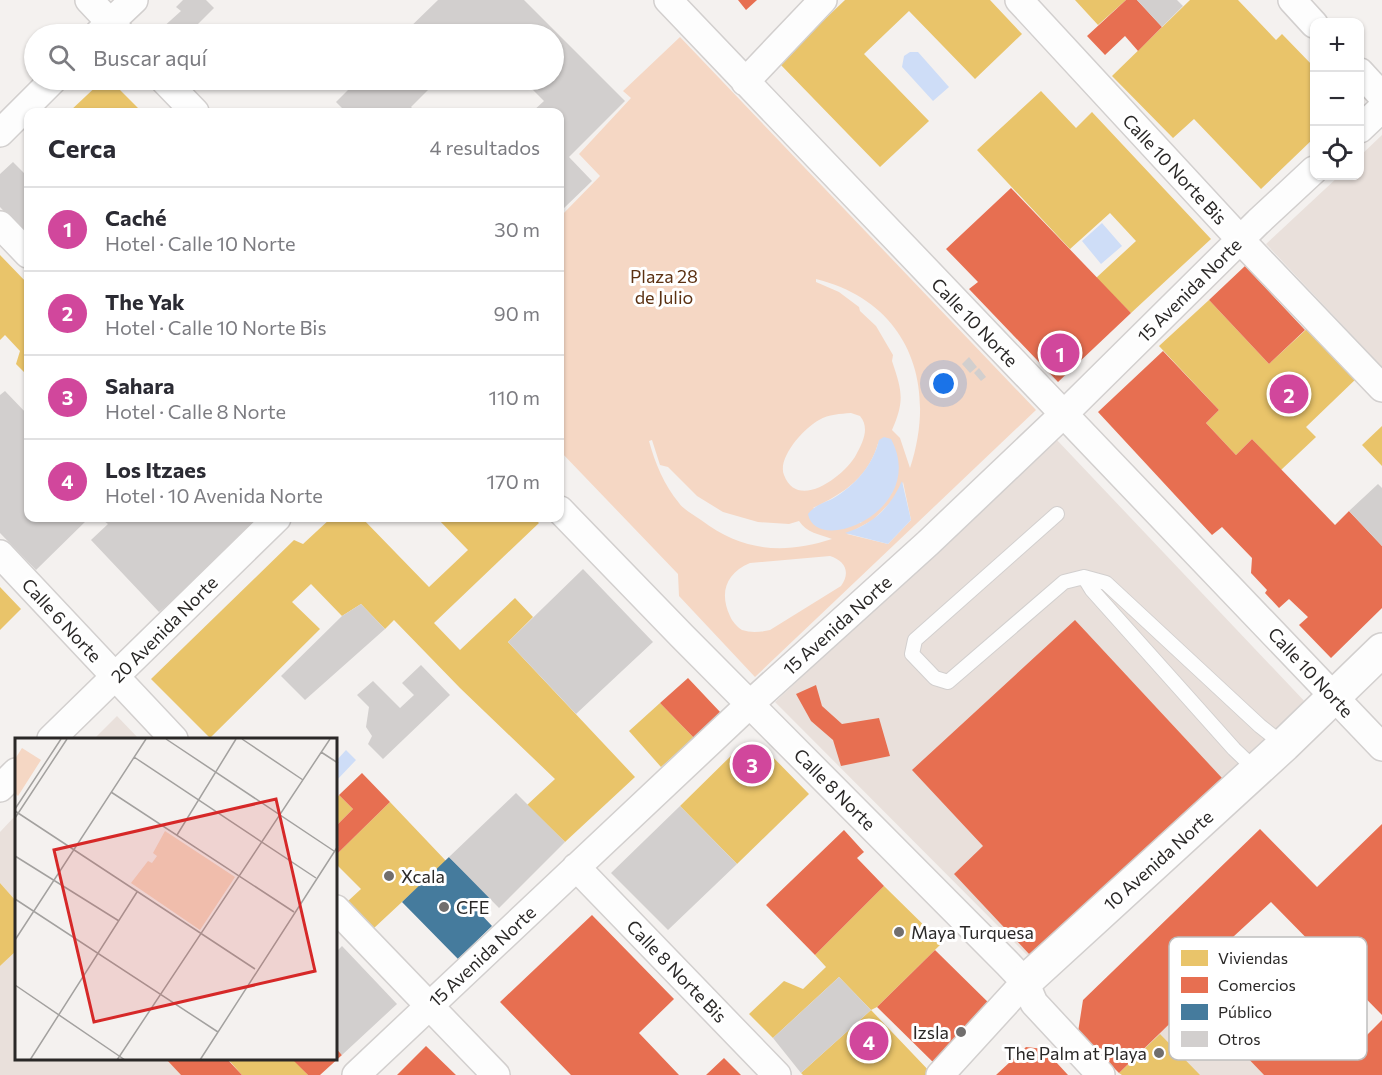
<!DOCTYPE html>
<html lang="es">
<head>
<meta charset="utf-8">
<style>
  :root { --surface:#fff; --page:#f2f2f3; --text:#2b2b33; --muted:#7c7c81; --line:#e1e1e2; --accent:#111827 }
  body { margin:0; font-family:Commissioner,sans-serif; background:var(--page); color:var(--text) }
  .controls { position:absolute; right:18px; top:18px; display:grid; overflow:hidden; border-radius:12px; box-shadow:0 2px 4px #0004 }
  .controls button { width:54px; height:54px; display:grid; place-items:center; padding:0; border:0; border-bottom:2px solid var(--line); background:var(--surface); color:var(--text); font:30px sans-serif }
  .you { position:absolute; left:944px; top:384px; width:21px; height:21px; margin:-15px; border:4px solid #fff; border-radius:50%; background:#1a73e8; box-shadow:0 0 0 9px #1a73e833 }
  .badge { display:grid; place-items:center; width:39px; height:39px; border-radius:50%; background:var(--accent); color:#fff; font-size:20px; font-weight:700 }
  .pin { position:absolute; translate:-50% -50%; border:3px solid #fff; box-shadow:0 2px 6px #0006 }
  .list { margin:0; padding:0; list-style:none }
  h2 { display:flex; justify-content:space-between; align-items:center; height:78px; margin:0; padding:0 24px; font-size:26px }
  h2 small { font-size:20px; font-weight:400; color:var(--muted) }
  .list li { display:grid; grid-template-columns:39px 1fr auto; gap:18px; align-items:center; box-sizing:border-box; height:84px; padding:0 24px; border-top:2px solid var(--line) }
  .list b { display:block; font-size:22px; white-space:nowrap }
  .list p { margin:0; font-size:20px; white-space:nowrap; color:var(--muted) }
  .list em { font-size:20px; font-style:normal; color:var(--muted) }
  .icon { flex:none; width:33px; height:33px; fill:none; stroke:currentColor; stroke-width:2; stroke-linecap:round; stroke-linejoin:round }
  .map { position:relative; flex:none; width:1382px; height:1075px; overflow:hidden }
  .search { position:absolute; background:var(--surface); box-shadow:0 2px 4px #0004; left:24px; top:24px; width:540px; height:66px; display:flex; align-items:center; gap:15px; box-sizing:border-box; padding:0 21px; border-radius:33px; color:var(--muted); font-size:22px }
  .panel { position:absolute; background:var(--surface); box-shadow:0 2px 4px #0004; left:24px; top:108px; width:540px; height:414px; border-radius:12px }
  .map>svg:first-child { display:block }
</style>
</head>
<body>
<div class="map">
<svg width="1382" height="1075" viewBox="0 0 1382 1075">
  <rect width="100%" height="100%" fill="#f4f1ef"/>
  <!-- built -->
  <path fill="#e9e0db" d="M1382,135v232l-116,-123 73,-68h21v-20z
    M1056,439l253,267 -281,250 -253,-254z
    M117,716l22,23h-45z
    M16,815v86l-16,-18v-51z
    M16,951v107l150,1 15,16h-181v-109z
    M1193,1001l71,74h-142l-3,-2z"/>
  <!-- green -->
  <path fill="#f5d7c4" fill-rule="evenodd" d="M680,37l356,373 -281,267 -76,-81 -1,-22 -118,-123v-236l1,1 39,-40 -21,-22 52,-56 -8,-7zM816,279c92,23 122,104 94,189l-10,-30 -8,-8c13,-30 10,-39 0,-69l1,-6 -17,-29 -16,-15 -1,-4 -20,-15 -23,-10zM851,413l9,3c10,12 3,26 -4,39 -11,20 -58,57 -72,20 -7,-17 20,-47 35,-55 10,-6 21,-6 32,-7zM652,440l8,25 8,2 29,29 26,16 35,10 31,2 10,-3c8,12 20,13 33,18 -49,16 -90,12 -131,-19 -7,-5 -17,-10 -22,-17 -15,-18 -24,-40 -30,-62zM879,440l-18,83 -48,-15c32,-15 57,-32 66,-68zM903,482l8,38 -23,24 -41,-10 26,-14 22,-22zM830,556c15,5 21,16 11,30l-71,44c-9,2 -19,3 -28,0 -5,-3 -10,-9 -12,-14 -11,-23 -4,-43 20,-53z"/>
  <!-- water -->
  <path fill="#ceddf7" d="M910,52h8l31,35 -16,14 -31,-34 2,-11z
    M1102,223l20,23 -21,18 -19,-23z
    M884,437l7,2c38,71 -75,118 -83,75 6,-8 15,-11 24,-15 23,-13 41,-34 47,-59z
    M902,481l9,39 -23,24 -43,-11c28,-9 45,-25 57,-52z
    M346,750l10,10 -20,21v-20z"/>
  <!-- homes -->
  <path fill="#e9c46a" d="M845,0h145l32,34 -47,45 -66,-68 -45,43 65,67 -49,46 -101,-104z
    M1075,0h51l-28,25z
    M1190,0h48l38,40 6,-6 32,33v71l-53,51 -67,-70 -21,19 -61,-62z
    M103,80h7l32,32h-73z
    M1041,91l35,37 16,-16 119,127 -80,74 -35,-35 40,-37 -26,-28 -40,36 -93,-99z
    M0,255l28,29v92l-12,-12 4,-13 -15,-16 -5,5z
    M1209,300l60,64 41,-38 48,51 -52,50 10,10 -35,33 -29,-31 -16,16 -30,-32 13,-13 -60,-64z
    M1382,426v40l-20,-21z
    M331,518h31l67,69 39,-37 -31,-32h97l5,5 -105,100 26,27 55,-52 18,19 -25,25 127,135 -70,65 -38,-37 28,-26 -95,-91 -66,-68 -9,9 -24,-25 -19,12 -31,-32 -19,18 28,27 -110,109 -59,-59 143,-139 9,4z
    M0,587l21,22 -21,21z
    M660,703l34,35 -33,29 -32,-36z
    M742,745h19l48,49 -72,70 -57,-58z
    M339,795l14,14 -17,17v-27z
    M390,802l56,59 -73,68 -26,-27 14,-13 -25,-25v-9z
    M0,883l16,18v50l-16,15z
    M884,886l58,57 -65,64 -6,3 -32,-33 -66,61 -24,-24 35,-33 19,8 23,-22 -11,-12z
    M871,1010l62,65h-130l-2,-2z
    M1160,1034l40,41h-78l-3,-2z
    M227,1058h65l16,17h-66z"/>
  <!-- shops -->
  <path fill="#e76f51" d="M738,0h19l-11,10z
    M1126,0h11l25,27 -24,24 -13,-15 -20,19 -18,-19z
    M1011,188l120,125 -73,69 -89,-93 9,-7 -32,-33z
    M1245,266l60,64 -36,34 -60,-64z
    M1163,351l56,59 -13,13 30,32 16,-16 83,86 14,-14 33,35v62l-51,50 -32,-33 9,-8 -19,-18 -10,9 -14,-15 2,-3 -16,-17 1,-15 -30,-31 -10,8 -114,-123z
    M1075,620l147,158 -192,177 -76,-81 29,-28 -71,-76z
    M688,678l33,35 -27,25 -34,-35z
    M816,685l6,21 20,18 37,-6 11,38 -49,10 -8,-26 -22,-19 -15,-27z
    M362,773l28,29 -54,53v-29l17,-17 -14,-14z
    M1382,824v191l-111,-113 -38,35 76,79 5,-5 10,9 8,-8 29,29 21,-21v55h-118l-71,-74 -74,72 -41,-41 5,-32 177,-171 57,58z
    M844,830l20,22 -7,6 27,28 -69,69 -49,-50z
    M592,915l82,84 -35,34 40,42h-108l-71,-73z
    M935,950l61,60 -58,57 -61,-60z
    M426,1046l30,29h-59z
    M1026,1047l18,2 24,26h-72z
    M336,1048l6,7 -22,20h-12l-16,-16h44z
    M724,1058l17,17h-35z
    M166,1059h61l15,16h-61z"/>
  <!-- public -->
  <path fill="#457b9d" d="M449,857l42,41 -13,13 14,15 -34,33 -56,-57z"/>
  <!-- building -->
  <path fill="#d2cfce" d="M183,0h23l8,8 -18,18 7,8h-37l-5,-5 20,-18 -5,-4z
    M438,0h86l101,101 -56,56 23,24 -29,28 -3,-3v-94h-28l12,-11 -21,-21h31v-46h-151z
    M1137,0h40l6,6 -21,21z
    M358,80h80l-27,27 5,5h-70l-10,-10z
    M13,162l14,14 1,-1v62l-28,-30v-33z
    M969,357l8,10 -7,6 -8,-9z
    M979,368l7,9 -5,4 -7,-8z
    M5,391l23,24v103h61l-53,52 -36,-37v-138z
    M1378,484l4,4v58l-33,-35z
    M100,518h159l-69,68 -31,26 -68,-72 17,-16z
    M583,569l70,73 -77,72 -68,-72z
    M361,604l24,25 -80,71 -24,-24 61,-60z
    M421,665l29,30 -67,64 -15,-15 4,-8 -6,-9 3,-20 -12,-12 16,-14 27,27 14,-13 -12,-12z
    M516,793l49,49 -66,66 -50,-51z
    M680,806l57,58 -69,66 -57,-57z
    M342,946l55,58 -55,51 -6,-7v-96z
    M839,977l32,33 -70,63 -28,-35z"/>
  <g fill="none" stroke-linecap="round" stroke-linejoin="round">
    <!-- lane casing -->
    <g stroke="#d2cfce" stroke-width="16">
      <path id="lane" d="M1057,514l-142,126 -3,14 23,24 13,4 116,-100 20,-5 22,6 154,143 24,19
        M1084,577l8,13 142,159 22,21"/>
    </g>
    <!-- street casing -->
    <g stroke="#d2cfce" stroke-width="30">
      <path id="street" d="M89,0l32,34
        M668,0l714,747
        M1019,0l231,250 132,138
        M1292,0l22,24
        M98,34l36,-34
        M1360,72l22,24
        M164,80l31,32
        M745,82l78,-82
        M1360,129l22,-21
        M0,133l53,-53
        M0,225l28,29
        M560,510l122,126 326,328 17,18 9,21 67,72
        M0,554l174,185
        M51,739l226,-221
        M0,788l16,-16
        M576,867l201,208
        M336,909l160,166
        M356,1075l394,-371 178,-161 144,-137 186,-184 56,-52
        M940,1075l85,-93"/>
    </g>
    <!-- secondary casing -->
    <g stroke="#d2cfce" stroke-width="36">
      <path id="secondary" d="M1025,982l259,-237 98,-95"/>
    </g>
    <!-- lane -->
    <use href="#lane" stroke="#fdfdfd" stroke-width="14"/>
    <!-- street -->
    <use href="#street" stroke="#fdfdfd" stroke-width="27"/>
    <!-- secondary -->
    <use href="#secondary" stroke="#fdfdfd" stroke-width="33"/>
  </g>
  <!-- markers -->
  <g fill="#716e6d" stroke="#fff" stroke-width="2">
    <circle cx="389" cy="876" r="6"/>
    <circle cx="444" cy="907" r="6"/>
    <circle cx="899" cy="932" r="6"/>
    <circle cx="961" cy="1032" r="6"/>
    <circle cx="1159" cy="1053" r="6"/>
  </g>
  <g text-anchor="middle" dominant-baseline="central" stroke-width="6" stroke-linejoin="round" paint-order="stroke">
    <!-- street labels -->
    <g font-size="18" fill="#2a2827" stroke="#fff">
      <text transform="translate(1175 169) rotate(47)">Calle 10 Norte Bis</text>
      <text transform="translate(1189 290) rotate(-45)">15 Avenida Norte</text>
      <text transform="translate(975 322) rotate(46)">Calle 10 Norte</text>
      <text transform="translate(62 620) rotate(47)">Calle 6 Norte</text>
      <text transform="translate(837 625) rotate(-42)">15 Avenida Norte</text>
      <text transform="translate(164 629) rotate(-45)">20 Avenida Norte</text>
      <text transform="translate(1311 672) rotate(47)">Calle 10 Norte</text>
      <text transform="translate(835 789) rotate(45)">Calle 8 Norte</text>
      <text transform="translate(1158 860) rotate(-42)">10 Avenida Norte</text>
      <text transform="translate(482 956) rotate(-43)">15 Avenida Norte</text>
      <text transform="translate(677 971) rotate(46)">Calle 8 Norte Bis</text>
    </g>
    <!-- park labels -->
    <g font-size="18" fill="#5c3112" stroke="#fff">
      <text x="664" y="276">Plaza 28<tspan x="664" dy="21">de Julio</tspan></text>
    </g>
    <!-- poi labels -->
    <g font-size="18" fill="#2a2827" stroke="#fff" text-anchor="start">
      <text x="401" y="876">Xcala</text>
      <text x="456" y="907">CFE</text>
      <text x="911" y="932">Maya Turquesa</text>
      <text x="949" y="1032" text-anchor="end">Izsla</text>
      <text x="1147" y="1053" text-anchor="end">The Palm at Playa</text>
    </g>
  </g>
  <!-- overview -->
  <g transform="translate(15 738)">
    <rect width="322" height="322" fill="#f4f1ef"/>
    <path d="M7,10l19,12 -23,36 -3,-3v-34zM150,93l70,46 -35,53 -69,-47 17,-22 4,2 5,-7 -4,-3z" fill="#f5d7c4"/>
    <path fill="none" stroke="#a3a19f" stroke-width="1.5" d="M151,1l168,112M227,1l61,41M306,14l17,11M119,19l182,121M96,54l183,120M0,71l46,-70M0,73l240,158M0,80l52,-79M162,97l59,-96M0,118l104,65M0,161l203,133M0,202l131,-201M0,247l110,75M15,322l107,-168M102,322l213,-321M185,322l138,-214"/>
    <path fill="#d62828" fill-opacity="0.15" stroke="#d62828" stroke-width="3" d="M261,61l39,172 -221,51 -40,-172z"/>
    <rect width="322" height="322" fill="none" stroke="#2a2827" stroke-width="3"/>
  </g>
  <!-- legend -->
  <rect x="1169" y="937" width="198" height="123" rx="9" fill="#fff" stroke="#bfbebe" stroke-width="1.5"/>
  <rect x="1181" y="950" width="27" height="16" fill="#e9c46a"/>
  <rect x="1181" y="977" width="27" height="16" fill="#e76f51"/>
  <rect x="1181" y="1004" width="27" height="16" fill="#457b9d"/>
  <rect x="1181" y="1031" width="27" height="16" fill="#d2cfce"/>
  <g font-size="16" fill="#2a2827">
    <text x="1218" y="964">Viviendas</text>
    <text x="1218" y="991">Comercios</text>
    <text x="1218" y="1018">Público</text>
    <text x="1218" y="1045">Otros</text>
  </g>
</svg>
<div class="controls">
<button>+</button>
<button>−</button>
<button><svg class="icon" aria-label="locate" viewBox="0 0 24 24"><circle cx="12" cy="12" r="6"/><path d="M12 2v4M12 18v4M2 12h4M18 12h4"/></svg></button>
</div>
<div class="you"></div>
<div class="pin badge" style="left:1060px;top:353px;background:#d1479c">1</div>
<div class="pin badge" style="left:1289px;top:394px;background:#d1479c">2</div>
<div class="pin badge" style="left:752px;top:764px;background:#d1479c">3</div>
<div class="pin badge" style="left:869px;top:1041px;background:#d1479c">4</div>
<div class="search"><svg class="icon" aria-label="search" viewBox="0 0 24 24"><circle cx="10" cy="10" r="6"/><path d="M15 15l6 6"/></svg>Buscar aquí</div>
<section class="panel">
<h2>Cerca<small>4 resultados</small></h2>
<ul class="list">
<li><span class="badge" style="background:#d1479c">1</span><div><b>Caché</b><p>Hotel · Calle 10 Norte</p></div><em>30 m</em></li>
<li><span class="badge" style="background:#d1479c">2</span><div><b>The Yak</b><p>Hotel · Calle 10 Norte Bis</p></div><em>90 m</em></li>
<li><span class="badge" style="background:#d1479c">3</span><div><b>Sahara</b><p>Hotel · Calle 8 Norte</p></div><em>110 m</em></li>
<li><span class="badge" style="background:#d1479c">4</span><div><b>Los Itzaes</b><p>Hotel · 10 Avenida Norte</p></div><em>170 m</em></li>
</ul>
</section>
</div>
</body>
</html>
